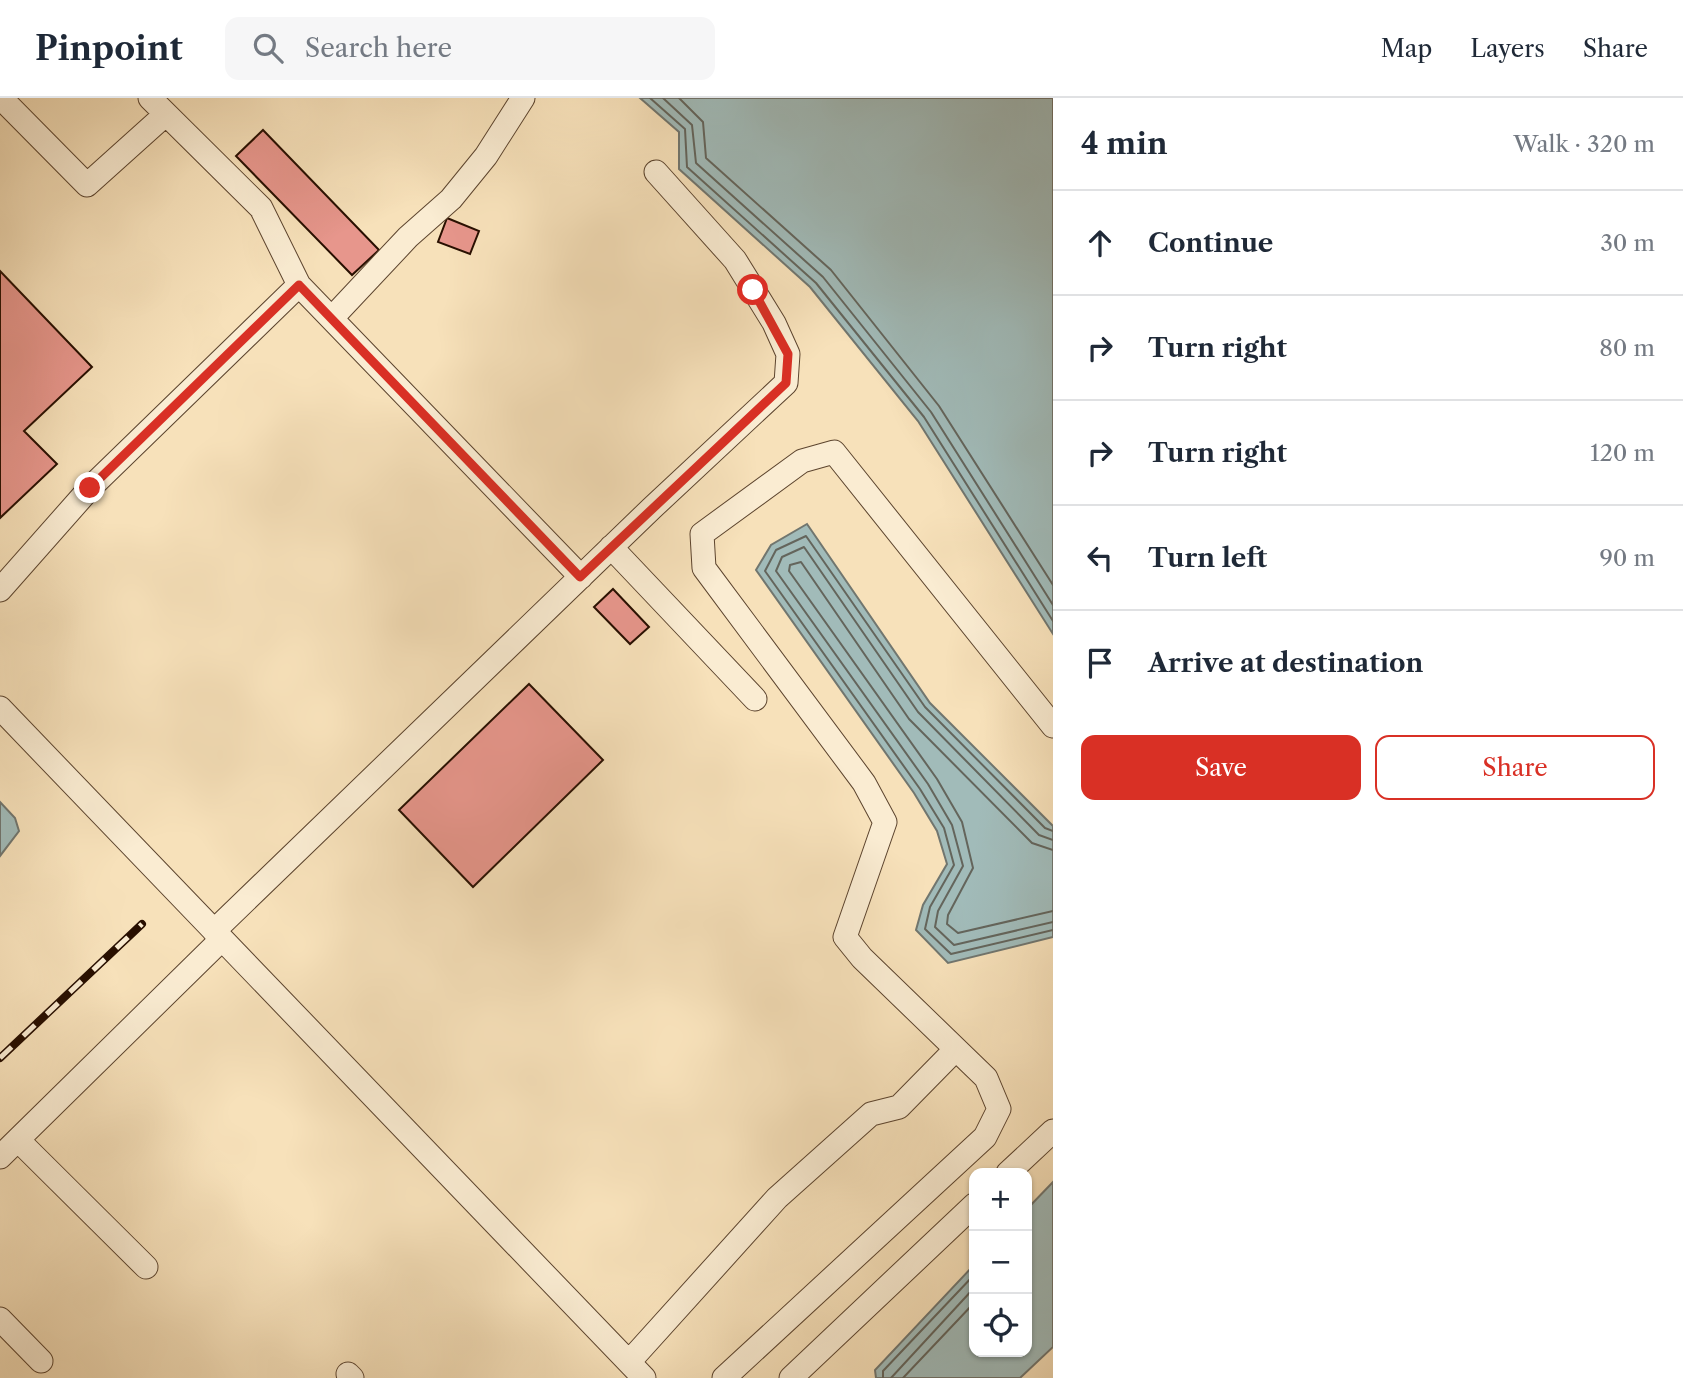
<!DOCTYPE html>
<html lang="en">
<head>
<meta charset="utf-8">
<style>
  :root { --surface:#fff; --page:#f6f6f7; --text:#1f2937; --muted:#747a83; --line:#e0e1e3; --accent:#d93025 }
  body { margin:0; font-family:"Libre Caslon Text",serif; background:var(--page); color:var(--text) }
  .controls { position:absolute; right:21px; bottom:21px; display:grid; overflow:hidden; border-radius:14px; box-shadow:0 2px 5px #0004 }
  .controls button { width:63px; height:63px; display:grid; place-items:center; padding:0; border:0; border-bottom:2px solid var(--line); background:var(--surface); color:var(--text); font:35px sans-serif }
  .stop { position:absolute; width:21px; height:21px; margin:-16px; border:5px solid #d93025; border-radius:50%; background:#fff }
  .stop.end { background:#d93025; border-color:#fff; box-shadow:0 2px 7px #0008 }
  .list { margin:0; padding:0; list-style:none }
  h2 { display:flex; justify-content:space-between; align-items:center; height:91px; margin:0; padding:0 28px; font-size:30px }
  h2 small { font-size:23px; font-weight:400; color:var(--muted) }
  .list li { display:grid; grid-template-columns:46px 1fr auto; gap:21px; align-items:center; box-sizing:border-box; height:105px; padding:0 28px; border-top:2px solid var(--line) }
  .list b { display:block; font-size:26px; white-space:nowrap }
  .list em { font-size:23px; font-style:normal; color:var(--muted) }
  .actions { display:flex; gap:14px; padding:21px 28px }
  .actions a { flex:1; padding:16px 0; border:2px solid var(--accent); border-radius:14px; text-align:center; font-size:24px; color:var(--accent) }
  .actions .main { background:var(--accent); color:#fff }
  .icon { flex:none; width:38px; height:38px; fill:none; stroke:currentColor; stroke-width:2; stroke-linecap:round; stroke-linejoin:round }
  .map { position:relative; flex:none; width:1053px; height:1280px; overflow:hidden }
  header { display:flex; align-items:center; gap:42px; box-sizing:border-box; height:98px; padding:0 35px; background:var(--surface); border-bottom:2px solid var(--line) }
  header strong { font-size:33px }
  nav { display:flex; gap:38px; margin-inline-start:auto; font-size:24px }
  .search { width:490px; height:63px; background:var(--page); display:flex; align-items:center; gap:18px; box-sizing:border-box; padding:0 24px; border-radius:14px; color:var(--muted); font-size:26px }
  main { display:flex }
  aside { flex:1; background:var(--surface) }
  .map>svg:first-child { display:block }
</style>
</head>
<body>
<header>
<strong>Pinpoint</strong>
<div class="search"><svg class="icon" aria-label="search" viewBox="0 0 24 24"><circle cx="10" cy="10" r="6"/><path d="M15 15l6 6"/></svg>Search here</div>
<nav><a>Map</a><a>Layers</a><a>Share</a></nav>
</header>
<main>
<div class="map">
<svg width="1053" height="1280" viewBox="0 0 1053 1280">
  <rect width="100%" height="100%" fill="#f7e1ba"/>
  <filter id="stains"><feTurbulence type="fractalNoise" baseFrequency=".00286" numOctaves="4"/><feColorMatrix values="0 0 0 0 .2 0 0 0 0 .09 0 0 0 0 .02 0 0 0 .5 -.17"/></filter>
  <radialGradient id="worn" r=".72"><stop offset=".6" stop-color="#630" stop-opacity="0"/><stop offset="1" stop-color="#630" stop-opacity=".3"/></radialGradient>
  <!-- water -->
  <path fill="#a1bbb9" stroke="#71766f" stroke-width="2" d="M640,0h413v536l-135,-213 -108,-134 -131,-118v-37z
    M807,426l123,179 123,123v111l-105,26 -32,-33 7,-25 24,-41 -10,-33 -23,-38 -158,-223 15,-25z
    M0,704l15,16 4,13 -19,25z
    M1053,1084v165l-33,31h-144l-1,-8 99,-105v87h53v-143z"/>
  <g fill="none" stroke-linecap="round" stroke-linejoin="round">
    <!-- shore -->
    <path stroke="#64655c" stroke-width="2" d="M650,0l35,31 2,38 129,116 108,134 129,204
      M663,0l29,27 4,38 127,114 108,135 122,193
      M679,0l24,24 3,36 125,112 108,136 114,179
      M1053,733l-8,-3 -120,-121 -119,-171 -30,14 -11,21 155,218 24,39 10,37 -24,42 -5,22 26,25 102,-24
      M1053,742l-14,-5 -121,-123 -114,-165 -22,10 -6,14 152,213 24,41 11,41 -25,45 -3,16 19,18 99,-23
      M1053,752l-21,-7 -123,-124 -108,-157 -11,3 -1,6 148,208 25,43 11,46 -25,47 -1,9 11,9 95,-22
      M883,1280v-7l91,-96
      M891,1280l83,-90
      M903,1280l71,-75"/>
  </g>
  <!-- building -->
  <path fill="#e7968c" stroke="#280f00" stroke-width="2" d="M263,32l116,120 -27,25 -116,-119z
    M447,120l32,13 -9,23 -32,-12z
    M0,173l92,96 -68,64 33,33 -57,54z
    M613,491l36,38 -19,17 -36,-37z
    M529,586l74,76 -130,127 -74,-77z"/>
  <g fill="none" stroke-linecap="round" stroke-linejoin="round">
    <!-- minor casing -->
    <g stroke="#5c442e" stroke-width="25">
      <path id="minor" d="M1,0l86,87 79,-71
        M150,0l111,110 38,77 282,292
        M332,220l76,-81 43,-38 35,-43 37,-58
        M611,449l144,152
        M0,492l90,-102 209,-203
        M0,610l644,670
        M214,833l438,-423 134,-125 2,-29 -14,-31 -39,-63 -79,-88
        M18,1042l128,127
        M0,1059l222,-218
        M1008,1075l45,-42
        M0,1221l41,42
        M629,1264l148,-164 94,-84 28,-7 57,-58
        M348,1276l4,4
        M724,1280l261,-241 14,-28 -13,-31 -124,-120 -17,-21 40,-115 -21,-39 -160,-215 -2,-34 100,-73 32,-9 219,274
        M791,1280l183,-173"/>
    </g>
    <!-- minor -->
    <use href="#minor" stroke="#faecd2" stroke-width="23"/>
    <!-- rail casing -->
    <g stroke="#280f00" stroke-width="8">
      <path id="rail" d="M0,960l142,-134"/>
    </g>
    <!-- rail -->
    <use href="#rail" stroke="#faecd2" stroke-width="5" stroke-dasharray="16" stroke-linecap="butt"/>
  </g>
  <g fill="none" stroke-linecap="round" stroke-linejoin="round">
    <!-- route -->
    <path stroke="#d93025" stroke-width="9" d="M90,390l209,-203 281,292 206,-194 2,-29 -35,-64"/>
  </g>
  <rect width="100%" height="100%" filter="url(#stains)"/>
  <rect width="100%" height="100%" fill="url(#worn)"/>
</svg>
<div class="controls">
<button>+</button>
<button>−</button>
<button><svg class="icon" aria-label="locate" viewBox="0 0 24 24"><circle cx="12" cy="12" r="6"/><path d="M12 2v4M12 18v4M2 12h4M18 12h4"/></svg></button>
</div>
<div class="stop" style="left:753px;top:192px"></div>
<div class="stop end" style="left:90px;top:390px"></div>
</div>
<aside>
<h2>4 min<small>Walk · 320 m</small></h2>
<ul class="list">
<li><svg class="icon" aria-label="ahead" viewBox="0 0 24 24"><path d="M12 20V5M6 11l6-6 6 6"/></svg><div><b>Continue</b></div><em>30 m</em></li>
<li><svg class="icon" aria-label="right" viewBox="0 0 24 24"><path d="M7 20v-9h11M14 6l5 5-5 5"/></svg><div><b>Turn right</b></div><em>80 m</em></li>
<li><svg class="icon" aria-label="right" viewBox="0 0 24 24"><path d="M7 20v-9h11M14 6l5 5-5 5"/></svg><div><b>Turn right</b></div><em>120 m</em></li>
<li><svg class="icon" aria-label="left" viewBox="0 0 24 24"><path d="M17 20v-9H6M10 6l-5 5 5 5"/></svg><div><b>Turn left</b></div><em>90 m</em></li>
<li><svg class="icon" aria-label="arrive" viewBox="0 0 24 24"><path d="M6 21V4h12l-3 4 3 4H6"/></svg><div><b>Arrive at destination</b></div></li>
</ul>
<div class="actions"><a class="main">Save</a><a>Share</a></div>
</aside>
</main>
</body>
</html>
